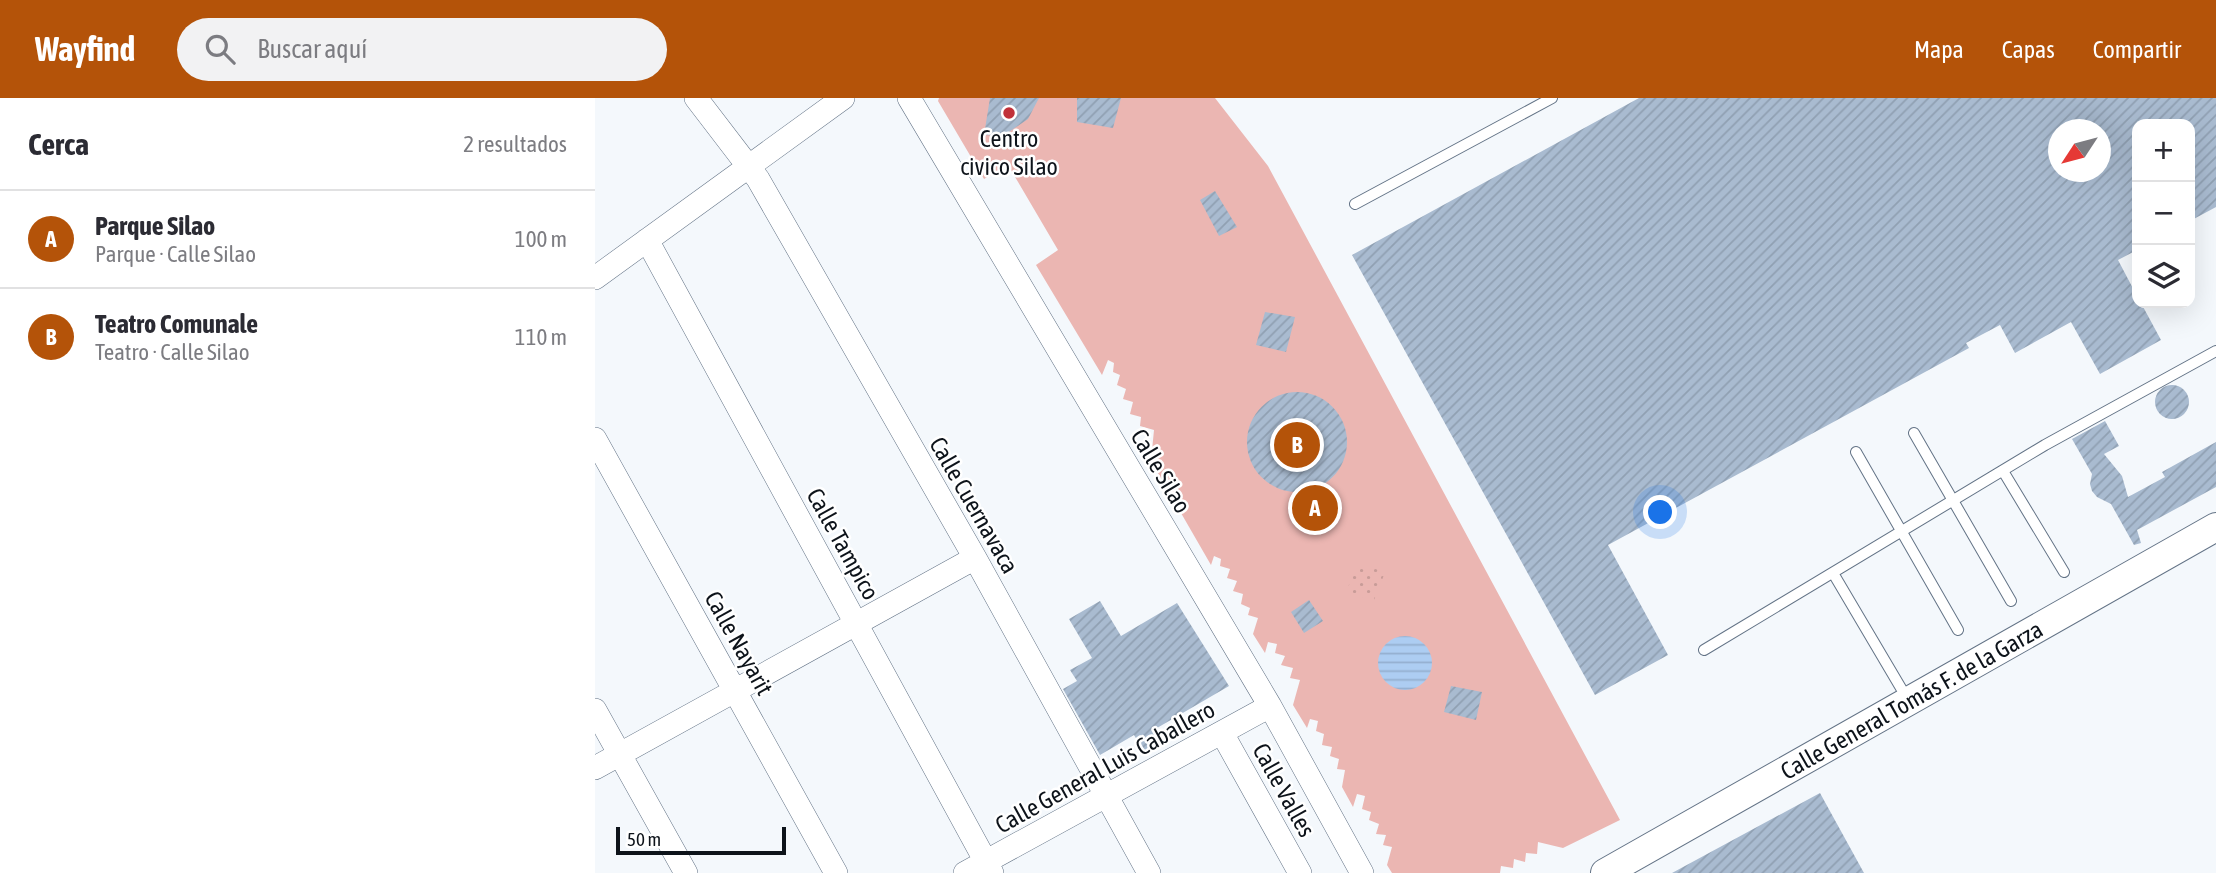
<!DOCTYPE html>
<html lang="es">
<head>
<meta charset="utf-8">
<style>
  :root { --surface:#fff; --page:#f2f2f3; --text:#2b2b33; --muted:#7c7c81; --line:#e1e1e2; --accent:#b45309 }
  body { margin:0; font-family:"Asap Condensed",sans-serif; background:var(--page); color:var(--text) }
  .controls { position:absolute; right:21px; top:21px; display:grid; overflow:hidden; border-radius:14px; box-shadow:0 7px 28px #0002 }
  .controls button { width:63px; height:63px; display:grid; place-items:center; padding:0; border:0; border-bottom:2px solid var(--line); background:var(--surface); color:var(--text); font:35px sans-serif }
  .compass { position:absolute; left:1453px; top:21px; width:63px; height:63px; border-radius:50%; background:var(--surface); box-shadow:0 7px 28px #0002; rotate:234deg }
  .scale { position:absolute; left:21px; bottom:18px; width:170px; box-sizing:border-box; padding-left:7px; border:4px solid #0d131a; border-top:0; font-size:19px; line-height:24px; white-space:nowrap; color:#0d131a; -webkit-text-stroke:5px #fff; paint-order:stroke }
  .you { position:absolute; left:1066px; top:415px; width:24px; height:24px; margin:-18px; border:5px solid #fff; border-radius:50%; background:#1a73e8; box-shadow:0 0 0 10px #1a73e833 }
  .badge { display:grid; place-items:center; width:46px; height:46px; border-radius:50%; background:var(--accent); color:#fff; font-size:23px; font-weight:700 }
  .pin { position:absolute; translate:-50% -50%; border:4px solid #fff; box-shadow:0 2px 7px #0006 }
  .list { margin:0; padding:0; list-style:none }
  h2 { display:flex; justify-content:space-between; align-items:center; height:91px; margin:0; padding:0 28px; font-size:30px }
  h2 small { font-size:23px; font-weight:400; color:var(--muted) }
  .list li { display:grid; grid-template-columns:46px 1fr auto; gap:21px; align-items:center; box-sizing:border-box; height:98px; padding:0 28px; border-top:2px solid var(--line) }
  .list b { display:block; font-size:26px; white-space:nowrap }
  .list p { margin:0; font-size:23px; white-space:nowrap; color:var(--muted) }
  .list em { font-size:23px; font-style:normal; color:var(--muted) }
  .icon { flex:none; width:38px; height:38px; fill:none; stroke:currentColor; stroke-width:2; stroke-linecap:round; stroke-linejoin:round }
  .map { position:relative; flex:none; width:1621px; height:775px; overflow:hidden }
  header { display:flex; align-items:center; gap:42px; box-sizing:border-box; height:98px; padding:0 35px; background:var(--accent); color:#fff }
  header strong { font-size:33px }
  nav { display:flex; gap:38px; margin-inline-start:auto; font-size:24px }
  .search { width:490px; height:63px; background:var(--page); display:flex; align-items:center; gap:18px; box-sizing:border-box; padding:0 24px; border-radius:38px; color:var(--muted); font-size:26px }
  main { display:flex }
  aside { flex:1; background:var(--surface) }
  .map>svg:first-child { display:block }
</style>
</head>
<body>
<header>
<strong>Wayfind</strong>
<div class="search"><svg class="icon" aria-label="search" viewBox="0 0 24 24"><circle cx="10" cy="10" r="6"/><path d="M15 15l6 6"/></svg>Buscar aquí</div>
<nav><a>Mapa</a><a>Capas</a><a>Compartir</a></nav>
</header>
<main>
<aside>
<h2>Cerca<small>2 resultados</small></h2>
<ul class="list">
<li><span class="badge">A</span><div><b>Parque Silao</b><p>Parque · Calle Silao</p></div><em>100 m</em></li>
<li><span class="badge">B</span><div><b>Teatro Comunale</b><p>Teatro · Calle Silao</p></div><em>110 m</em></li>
</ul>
</aside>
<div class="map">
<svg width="1621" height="775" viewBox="0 0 1621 775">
  <defs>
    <pattern id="garden-dots" width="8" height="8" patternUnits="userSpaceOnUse" patternTransform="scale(1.75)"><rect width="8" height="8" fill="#ebb6b2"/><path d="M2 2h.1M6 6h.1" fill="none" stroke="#c89c98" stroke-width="1.8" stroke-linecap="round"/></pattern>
    <pattern id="water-rules" width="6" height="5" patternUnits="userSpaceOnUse" patternTransform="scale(1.75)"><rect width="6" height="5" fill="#adcdf2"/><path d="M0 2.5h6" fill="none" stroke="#94afcf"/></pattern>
    <pattern id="building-hatch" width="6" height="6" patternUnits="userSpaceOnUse" patternTransform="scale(1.75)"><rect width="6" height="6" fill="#a9bbd0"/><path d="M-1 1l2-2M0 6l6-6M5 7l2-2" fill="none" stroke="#90a0b2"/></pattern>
  </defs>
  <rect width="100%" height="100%" fill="#f4f8fc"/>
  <!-- green -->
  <path fill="#ebb6b2" d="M344,0h276l53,68 352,654 -57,28 -25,-6 -1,12 -11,-1 -1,9 -11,-3 -1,9 -12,-2 -1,7h-108l-5,-8 5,-18 -9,-2 3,-10 -10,-1 3,-10 -10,-4 2,-8 -9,-3 3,-13 -8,-2 -4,13 -11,-20 3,-17 -8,-1 2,-10 -9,-3 2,-9 -10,-2 2,-11 -8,-3 2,-10 -8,-2 -3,9 -14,-23 7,-25 -10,-2 3,-10 -12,-3 4,-9 -10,-3 2,-9 -9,-2 -3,11 -12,-19 5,-16 -10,-3 2,-7 -9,-4 2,-10 -10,-3 4,-10 -10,-3 3,-9 -10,-3 1,-7 -7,-3 -3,9 -60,-104 3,-31 -14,-4 1,-9 -11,-3 3,-12 -10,-3 3,-10 -9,-4 3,-10 -7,-3 1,-9 -6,-3 -6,15 -66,-110 22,-15 -50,-85 -24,14 -46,-78z"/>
  <!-- garden -->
  <path fill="url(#garden-dots)" d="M758,469l33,3 -12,30 -27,-7z"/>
  <!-- water -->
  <path fill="url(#water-rules)" d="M783 565a27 27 0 1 1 54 0a27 27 0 1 1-54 0Z"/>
  <!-- building -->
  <path fill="url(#building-hatch)" fill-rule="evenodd" d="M395,0h49l-11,21 -25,17 -19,-1z
    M482,0h44l-8,30 -36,-6z
    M1044,0h577v109l-26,14v-97h-53v126l-19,10 19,36v7h4l20,37 -61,34 -29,-52 -56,31 -15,-28 -34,18 3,5 -361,197 60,110 -73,40 -243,-440zM1464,32h42v42h-42z
    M620,93l22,36 -18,9 -19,-36z
    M670,214l30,5 -9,35 -30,-7z
    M1560 304a17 17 0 1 1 34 0a17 17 0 1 1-34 0Z
    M652 344a50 50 0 1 1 100 0a50 50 0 1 1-100 0Z
    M1510,323l14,25 -15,8 18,22 6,21 37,-20 -3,-5 54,-30v45l-79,43 4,13 -7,2 -23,-41 -14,-7 -5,-6 -2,-7 2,-10 -20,-35z
    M714,502l14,21 -19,12 -13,-21z
    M505,503l21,35 56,-33 52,83 -72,42 8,13 -20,12 -11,-18 -34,20 -37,-66 14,-8 -7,-11 22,-12 -23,-39z
    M856,588l31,6 -6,28 -32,-8z
    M1225,695l44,80h-192z"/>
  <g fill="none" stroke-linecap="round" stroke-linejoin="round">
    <!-- service casing -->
    <g stroke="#637386" stroke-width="12">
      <path id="service" d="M760,106l197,-106
        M1319,335l97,168
        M1261,354l102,178
        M1408,373l61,101
        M1238,475l75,127
        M1109,552l341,-205 171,-94"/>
    </g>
    <!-- minor casing -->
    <g stroke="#637386" stroke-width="24">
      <path id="minor" d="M101,0l62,81 217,379 174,315
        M314,0l361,608 92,167
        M52,142l345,633
        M0,180l248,-180
        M0,341l241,434
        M0,612l91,163
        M627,635l78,140
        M0,670l380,-210
        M370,775l305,-167"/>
    </g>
    <!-- tertiary casing -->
    <g stroke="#637386" stroke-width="30">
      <g id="tertiary">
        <path id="s1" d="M1010,775l611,-346"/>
      </g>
    </g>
    <!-- service -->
    <use href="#service" stroke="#fff" stroke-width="10"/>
    <!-- minor -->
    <use href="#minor" stroke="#fff" stroke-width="23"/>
    <!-- tertiary -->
    <use href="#tertiary" stroke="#fff" stroke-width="28"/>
  </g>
  <!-- markers -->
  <circle fill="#c13139" stroke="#fff" stroke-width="2.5" cx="414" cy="15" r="7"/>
  <g text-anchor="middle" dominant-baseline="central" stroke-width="5" stroke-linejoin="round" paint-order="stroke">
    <!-- poi labels -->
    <g font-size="24" fill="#0d131a" stroke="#fff">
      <text x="414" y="40">Centro<tspan x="414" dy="28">civico Silao</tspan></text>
    </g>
    <!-- street labels -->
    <g font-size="24" fill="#0d131a" stroke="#fff">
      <text transform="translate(566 373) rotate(59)">Calle Silao</text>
      <text transform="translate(379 407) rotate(60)">Calle Cuernavaca</text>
      <text transform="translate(248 446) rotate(61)">Calle Tampico</text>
      <text transform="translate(144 545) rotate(61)">Calle Nayarit</text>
      <text stroke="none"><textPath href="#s1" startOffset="352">Calle General Tomás F. de la Garza</textPath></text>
      <text transform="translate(510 669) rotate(-29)">Calle General Luis Caballero</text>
      <text transform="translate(689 692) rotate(61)">Calle Valles</text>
    </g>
  </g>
</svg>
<div class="controls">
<button>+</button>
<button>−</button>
<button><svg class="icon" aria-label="layers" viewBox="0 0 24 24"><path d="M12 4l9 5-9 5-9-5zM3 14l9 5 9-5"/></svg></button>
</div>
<svg class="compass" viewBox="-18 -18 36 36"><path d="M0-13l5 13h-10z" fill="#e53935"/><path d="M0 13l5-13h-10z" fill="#7c7c81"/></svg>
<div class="scale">50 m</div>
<div class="you"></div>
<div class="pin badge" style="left:720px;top:410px">A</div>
<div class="pin badge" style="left:702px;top:347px">B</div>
</div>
</main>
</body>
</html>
